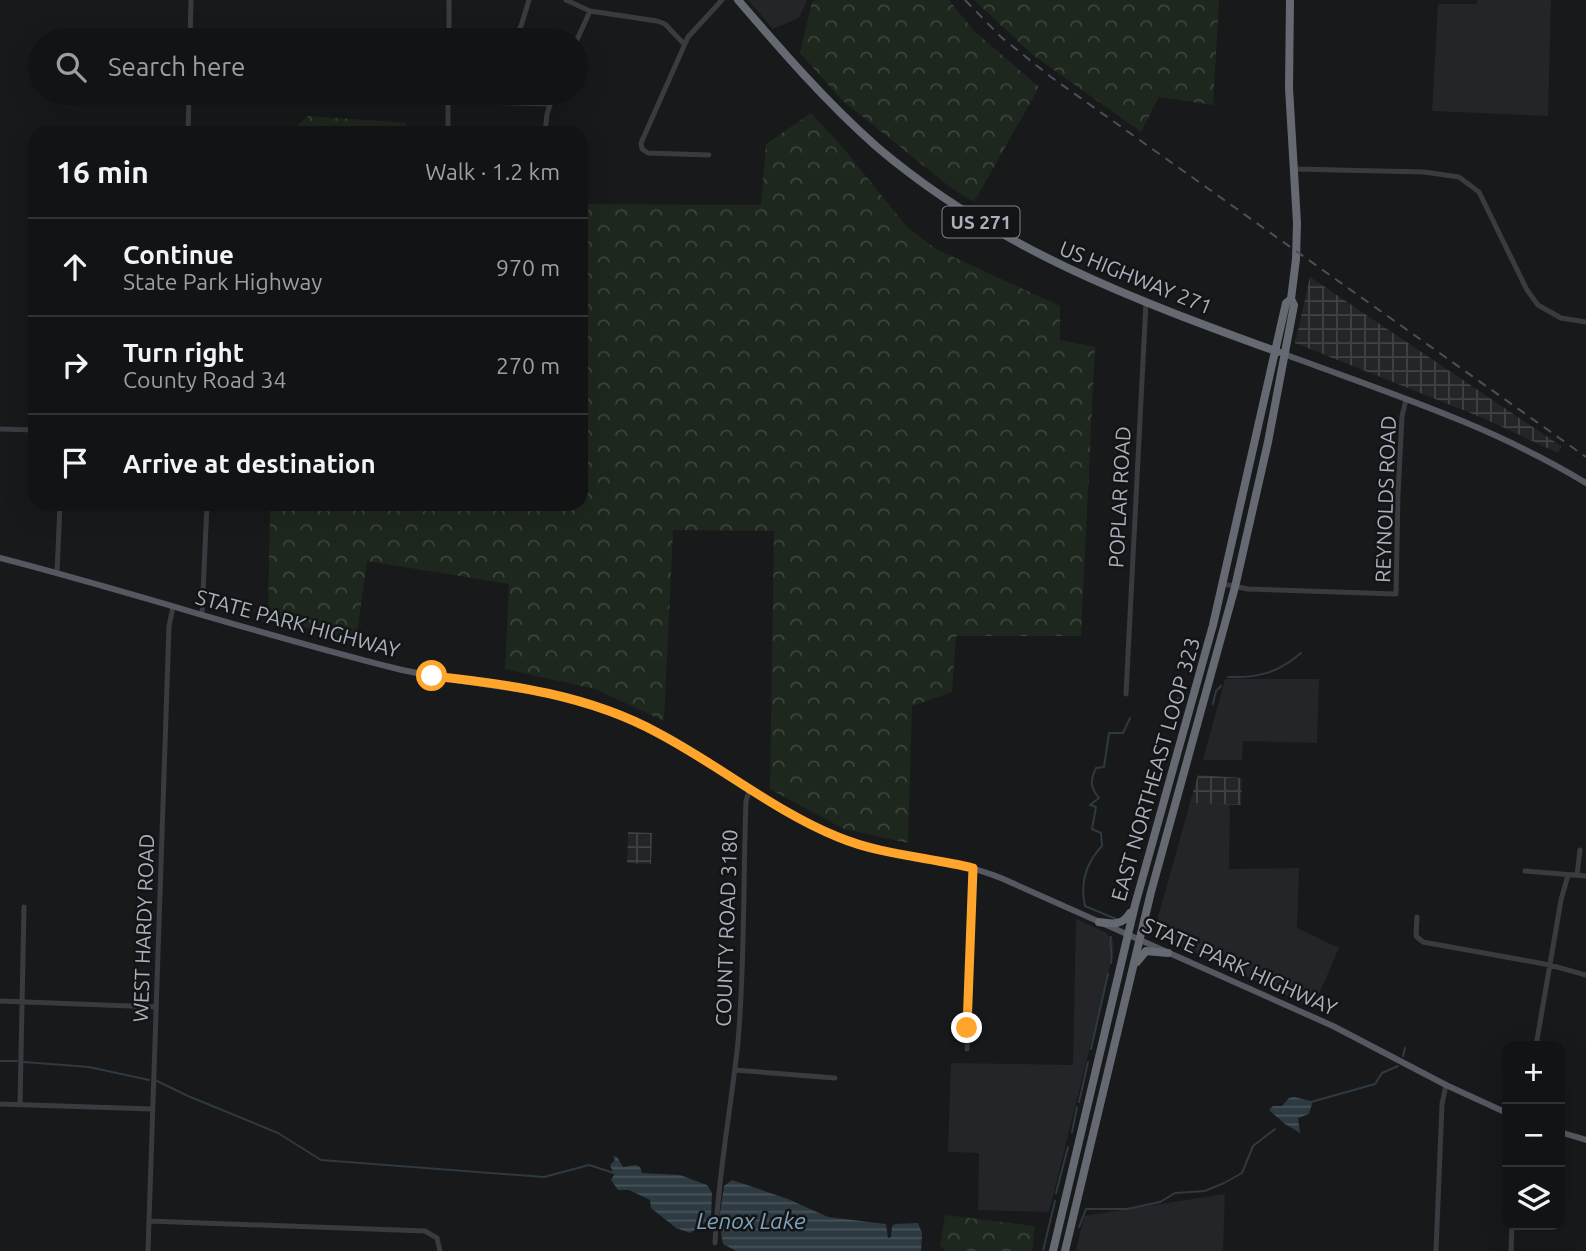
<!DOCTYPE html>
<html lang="en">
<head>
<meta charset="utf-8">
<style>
  :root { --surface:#121314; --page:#1b1c1d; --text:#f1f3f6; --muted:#9c9ea0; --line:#313234 }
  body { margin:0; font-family:Ubuntu,sans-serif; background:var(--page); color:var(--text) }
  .controls { position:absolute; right:21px; bottom:21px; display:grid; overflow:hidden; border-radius:14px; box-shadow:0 7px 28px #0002 }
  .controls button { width:63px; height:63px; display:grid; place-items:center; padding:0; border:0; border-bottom:2px solid var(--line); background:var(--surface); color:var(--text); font:35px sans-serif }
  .stop { position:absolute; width:21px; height:21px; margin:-16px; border:5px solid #ffa52c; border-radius:50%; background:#fff }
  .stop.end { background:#ffa52c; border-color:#fff; box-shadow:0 2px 7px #0008 }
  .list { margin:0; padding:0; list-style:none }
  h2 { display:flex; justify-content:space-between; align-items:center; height:91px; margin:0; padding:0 28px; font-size:30px }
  h2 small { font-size:23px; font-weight:400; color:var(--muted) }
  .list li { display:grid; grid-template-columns:46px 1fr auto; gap:21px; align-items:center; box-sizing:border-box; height:98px; padding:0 28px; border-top:2px solid var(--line) }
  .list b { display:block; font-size:26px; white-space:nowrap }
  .list p { margin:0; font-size:23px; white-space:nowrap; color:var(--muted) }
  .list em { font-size:23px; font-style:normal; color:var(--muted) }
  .icon { flex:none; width:38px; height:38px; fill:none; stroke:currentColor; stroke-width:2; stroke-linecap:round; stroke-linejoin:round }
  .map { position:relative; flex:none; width:1586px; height:1251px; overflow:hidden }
  .search { position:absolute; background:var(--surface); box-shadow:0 7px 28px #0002; left:28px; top:28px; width:560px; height:77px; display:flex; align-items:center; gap:18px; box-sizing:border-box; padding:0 24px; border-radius:38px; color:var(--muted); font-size:26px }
  .panel { position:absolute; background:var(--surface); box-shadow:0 7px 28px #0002; left:28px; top:126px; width:560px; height:385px; border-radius:21px }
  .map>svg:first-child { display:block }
</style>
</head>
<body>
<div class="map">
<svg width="1586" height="1251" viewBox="0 0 1586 1251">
  <defs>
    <pattern id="industrial-grid" width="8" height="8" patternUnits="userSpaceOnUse" patternTransform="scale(1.75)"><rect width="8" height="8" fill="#242528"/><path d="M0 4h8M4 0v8" fill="none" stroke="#414245"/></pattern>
    <pattern id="forest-crowns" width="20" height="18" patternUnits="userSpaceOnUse" patternTransform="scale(1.75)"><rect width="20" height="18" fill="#1e271e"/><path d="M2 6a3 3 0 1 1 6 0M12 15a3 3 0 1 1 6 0" fill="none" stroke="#3c443d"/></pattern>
    <pattern id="water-rules" width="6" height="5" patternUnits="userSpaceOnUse" patternTransform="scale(1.75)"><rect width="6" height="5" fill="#2d3a41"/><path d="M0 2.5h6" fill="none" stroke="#49545a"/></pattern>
  </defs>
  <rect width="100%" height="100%" fill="#18191b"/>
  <!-- built -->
  <path fill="#242528" d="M748,0h59l-8,18 -26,11z
    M1477,0h74l-3,116 -116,-5 6,-107h38z
    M1225,679h94l-2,64 -74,-2 -1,19h-39z
    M1190,803l40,1 -1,65 70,-1 -2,60 42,20 -26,60 -151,-71 -6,-13z
    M1076,919l29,13 8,8 1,10 -65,262 -71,-2 1,-57 -31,-1 3,-89 122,2z
    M1225,1194l-2,57h-147l8,-35z"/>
  <!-- industrial -->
  <path fill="url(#industrial-grid)" d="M1310,277l251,169 -3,7 -75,-35 -188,-75z
    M1198,775l44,3 -1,27 -51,-2z
    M628,832l24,1 -1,31 -24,-1z"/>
  <!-- forest -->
  <path fill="url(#forest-crowns)" d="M817,0h132l24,30 66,57 -65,115 -24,-15 -108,-87 -42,-47 12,-51z
    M974,0h245l-6,105 -54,-8 -18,35 -108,-77z
    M811,113l33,36 63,78 29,22 124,57v34l35,7 -14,289h-125l-4,56 -40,14 -4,137 -64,-14 -74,-40 4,-258 -101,-1 -9,191 -69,-32 -90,-20 4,-85 -142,-23 -11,80 -88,-24 2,-113h311v-300l180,1 5,-61z
    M308,116l98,7 1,10h-118z
    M945,1215l90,11 -3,25h-87l-5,-6z"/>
  <!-- water -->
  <path fill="url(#water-rules)" d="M1294,1097l17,4 1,3 -3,10 -11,4 2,15 -15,-9 -16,-14 4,-4h9l7,-8z
    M613,1156l4,1 6,10 13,-2 4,2 2,6 38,2 27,10 5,8 -1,26 -21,14 -14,-5 -25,-20 -1,-8 -21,-10h-11l-7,-10 3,-5 -4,-10 5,-5z
    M732,1180l56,19 40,18 58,7 2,14 3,-1 1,-11 3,-2 23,-1 4,10 -1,18h-185l-13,-7 -4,-24 5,-34z"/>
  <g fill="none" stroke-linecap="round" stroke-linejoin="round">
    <!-- stream -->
    <path stroke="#2d3a41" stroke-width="2" d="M1228,677c30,1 50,-4 73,-24
      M1213,704l3,-13 5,-5
      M1165,711l6,-2 7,-11h5
      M1116,919l-31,-13c-5,-23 1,-43 17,-60l-1,-13 -9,-4 4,-22 -6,-2 9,-7c-9,-11 -9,-17 -3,-30l8,-1 5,-34h14l7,-15
      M1111,963c2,-9 -2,-19 0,-26
      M1091,1049l17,-75
      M1403,1056l2,-8
      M0,1061h17
      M24,1062l65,5 60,13
      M157,1081l31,15 90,37 43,27 223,17 45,-12 25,8
      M1079,1102l9,-40
      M1311,1102l64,-18 7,-11 16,-7
      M1072,1132l5,-25
      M1056,1193l12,-46
      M1079,1227l7,-18h41l33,-7 15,-9 30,-2 19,-8 18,-10 11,-27 22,-17
      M1043,1251l12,-50"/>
    <!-- minor -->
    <path stroke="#393b40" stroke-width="5" d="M566,0l24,11 67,10 8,3 19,20
      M190,40l1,-40
      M449,40v-40
      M512,40l9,-14 8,-26
      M576,42l14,-31
      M448,101l101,3
      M188,133l1,-40
      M448,133v-40
      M545,133l2,-19 7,-21
      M709,155l-61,-2 -6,-4 -1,-6 47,-106 34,-37
      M1294,169l130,3 35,5 20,15 48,98 11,15 23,13 25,4
      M0,429l35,1
      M191,504l16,5
      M57,573l3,-69
      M1223,584l25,5 148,5 2,-100 4,-78 4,-16
      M202,615l5,-111
      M1126,694l20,-392
      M1525,871l61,5
      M1577,875l3,-25
      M1417,917l-1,19 7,6 127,23 36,10
      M0,1001l156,6
      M1536,1046l25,-146 7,-25
      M967,1049l6,-181
      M735,1070l100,8
      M0,1104l152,5
      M20,1104l4,-197
      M149,1221l276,10 12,7 3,13
      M715,1243c3,-68 16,-134 23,-201 7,-80 5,-161 8,-241l4,-13
      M148,1251l21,-625 4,-19
      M1436,1251l6,-147 4,-19
      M1511,1251l1,-26"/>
    <!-- major -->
    <path stroke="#555860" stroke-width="6" d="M1284,354c102,38 209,72 302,129
      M0,558c132,34 262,77 394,110 68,17 138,18 204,39 83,28 149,88 228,125 55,26 118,23 175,46l332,148 113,59 61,28
      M1560,1132l26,8"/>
    <!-- highway -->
    <path stroke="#656972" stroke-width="8" d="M738,0c44,51 88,102 139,147 120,102 255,152 401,205
      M1099,922c13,2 23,4 31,-9
      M1137,962l9,-11 22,2
      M1053,1251l82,-346 78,-280 73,-322 5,-4
      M1065,1251l86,-359 84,-305 33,-145 26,-137 -3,-6 5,-40 1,-36 -8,-135 1,-88"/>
    <!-- rail -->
    <path stroke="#4c4f56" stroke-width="2" stroke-dasharray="9 7" stroke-linecap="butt" d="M965,0l36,37 50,40 535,380"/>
  </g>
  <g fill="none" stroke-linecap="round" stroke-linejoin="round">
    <!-- route -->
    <path stroke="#ffa52c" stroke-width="9" d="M432,676c76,8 157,19 226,57 61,32 116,78 180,104 43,18 90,20 135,31l-6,160"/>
  </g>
  <g text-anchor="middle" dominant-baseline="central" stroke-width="5" stroke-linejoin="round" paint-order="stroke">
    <!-- shield labels -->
    <rect fill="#131416" stroke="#7d828a" stroke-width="2" x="942.5" y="206.5" width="77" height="31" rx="5"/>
    <g font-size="19" font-weight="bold" fill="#aab1bc">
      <text x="981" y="222">US 271</text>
    </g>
    <!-- street labels -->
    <g font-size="21" fill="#aab1bc" stroke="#131416">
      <text transform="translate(1136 277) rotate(22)">US HIGHWAY 271</text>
      <text transform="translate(1119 497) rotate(-87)">POPLAR ROAD</text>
      <text transform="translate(1385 499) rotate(-88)">REYNOLDS ROAD</text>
      <text transform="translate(298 623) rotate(15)">STATE PARK HIGHWAY</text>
      <text transform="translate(1155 769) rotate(-74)">EAST NORTHEAST LOOP 323</text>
      <text transform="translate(143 928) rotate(-88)">WEST HARDY ROAD</text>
      <text transform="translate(726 928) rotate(-88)">COUNTY ROAD 3180</text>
      <text transform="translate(1240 966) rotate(24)">STATE PARK HIGHWAY</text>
    </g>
    <!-- water labels -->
    <g font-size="23" font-style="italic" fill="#7ea3b9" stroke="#131416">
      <text x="751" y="1220">Lenox Lake</text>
    </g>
  </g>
</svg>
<div class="controls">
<button>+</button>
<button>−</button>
<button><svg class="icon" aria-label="layers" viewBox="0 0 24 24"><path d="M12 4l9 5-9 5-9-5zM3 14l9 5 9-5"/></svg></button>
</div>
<div class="stop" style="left:432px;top:676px"></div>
<div class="stop end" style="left:967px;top:1028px"></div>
<div class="search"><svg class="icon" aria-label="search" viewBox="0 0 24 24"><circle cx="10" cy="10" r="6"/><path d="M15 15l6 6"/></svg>Search here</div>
<section class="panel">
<h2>16 min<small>Walk · 1.2 km</small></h2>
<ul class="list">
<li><svg class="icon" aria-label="ahead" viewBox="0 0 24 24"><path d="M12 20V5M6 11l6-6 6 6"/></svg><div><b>Continue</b><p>State Park Highway</p></div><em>970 m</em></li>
<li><svg class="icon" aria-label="right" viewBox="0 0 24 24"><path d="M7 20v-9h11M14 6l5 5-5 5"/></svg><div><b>Turn right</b><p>County Road 34</p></div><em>270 m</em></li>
<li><svg class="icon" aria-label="arrive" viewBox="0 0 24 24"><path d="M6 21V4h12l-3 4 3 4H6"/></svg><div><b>Arrive at destination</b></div></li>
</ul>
</section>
</div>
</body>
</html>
